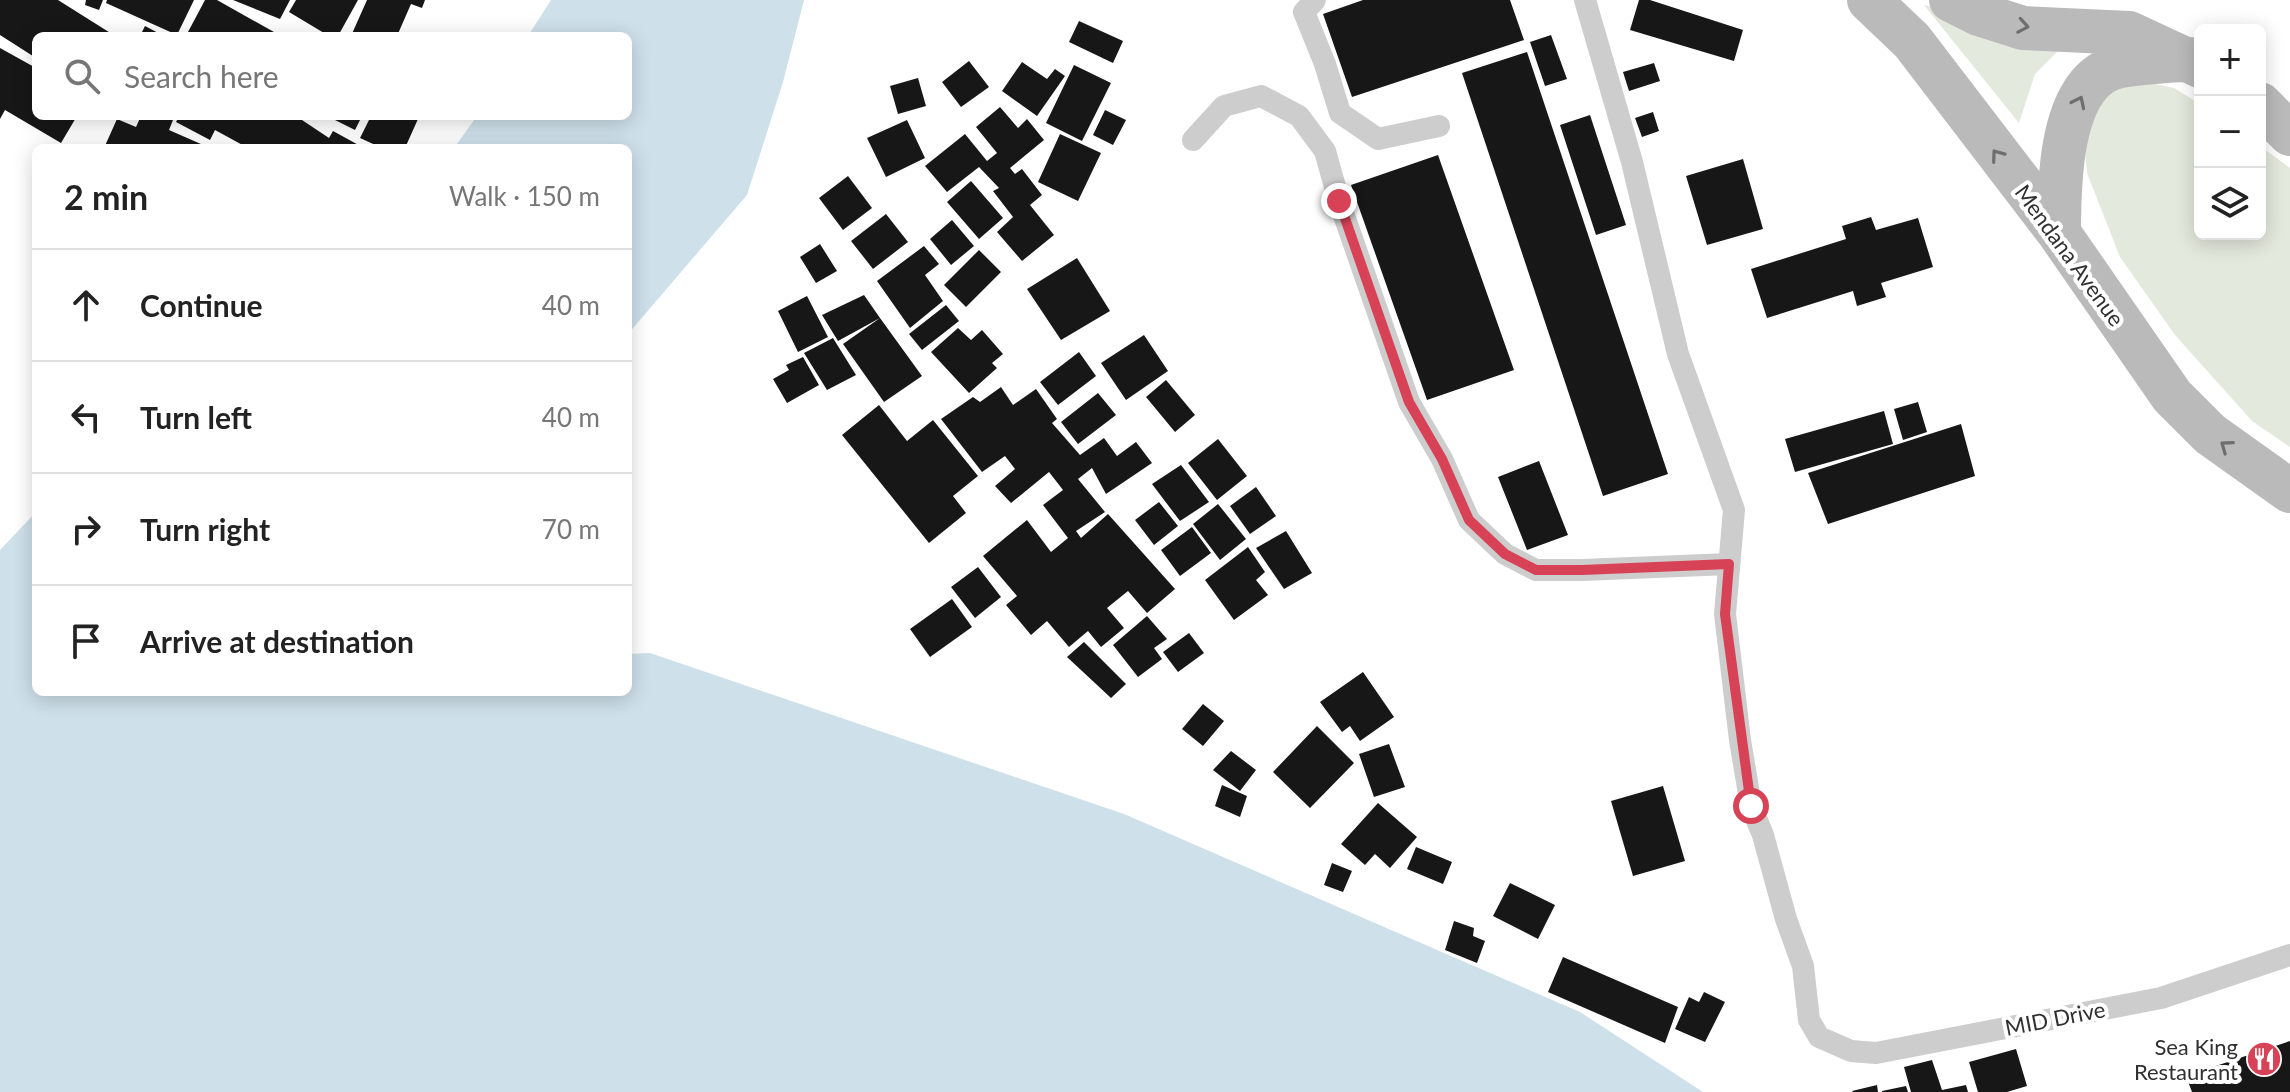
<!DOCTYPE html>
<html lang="en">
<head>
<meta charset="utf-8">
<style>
  :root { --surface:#fff; --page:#f2f2f2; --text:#222; --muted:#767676; --line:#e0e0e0 }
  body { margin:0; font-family:Lato,sans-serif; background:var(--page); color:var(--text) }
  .controls { position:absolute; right:24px; top:24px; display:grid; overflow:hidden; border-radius:12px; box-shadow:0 4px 20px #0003 }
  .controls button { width:72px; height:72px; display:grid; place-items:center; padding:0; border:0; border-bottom:2px solid var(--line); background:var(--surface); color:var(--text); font:40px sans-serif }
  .stop { position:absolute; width:24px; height:24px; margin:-18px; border:6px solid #d74256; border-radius:50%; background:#fff }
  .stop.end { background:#d74256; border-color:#fff; box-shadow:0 2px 8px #0008 }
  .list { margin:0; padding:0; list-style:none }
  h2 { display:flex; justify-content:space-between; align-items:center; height:104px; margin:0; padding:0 32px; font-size:34px }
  h2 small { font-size:26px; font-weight:400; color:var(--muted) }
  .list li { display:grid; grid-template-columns:52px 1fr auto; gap:24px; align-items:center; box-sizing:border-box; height:112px; padding:0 32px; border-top:2px solid var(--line) }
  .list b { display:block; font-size:30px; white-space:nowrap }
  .list em { font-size:26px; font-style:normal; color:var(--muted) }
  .icon { flex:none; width:44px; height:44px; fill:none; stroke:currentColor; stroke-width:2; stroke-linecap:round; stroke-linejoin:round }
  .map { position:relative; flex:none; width:2290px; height:1092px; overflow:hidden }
  .search { position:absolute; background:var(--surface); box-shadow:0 4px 20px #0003; left:32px; top:32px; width:600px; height:88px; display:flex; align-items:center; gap:20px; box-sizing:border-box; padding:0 28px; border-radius:12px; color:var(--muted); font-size:30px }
  .panel { position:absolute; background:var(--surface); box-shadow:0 4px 20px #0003; left:32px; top:144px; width:600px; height:552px; border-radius:12px }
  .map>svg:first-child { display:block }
</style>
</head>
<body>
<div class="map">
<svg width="2290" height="1092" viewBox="0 0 2290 1092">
  <rect width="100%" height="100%" fill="#fff"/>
  <!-- green -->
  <path fill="#e4e9dd" d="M1924,5l145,35 -34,34 -16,49z
    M2141,81l33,7 26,16v130h60v-88l30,22v279l-38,-26 -77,-86 -55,-78 -33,-84 -4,-41 28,-43z"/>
  <!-- water -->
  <path fill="#cee0ea" d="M551,0h253l-21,82 -36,113 -119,139v-186h-174l23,-32h151v-80h-100z
    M36,512v180h592v-38l22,-1 474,161 456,198 123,80h-1703v-542z"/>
  <!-- building -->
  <path fill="#171717" d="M0,0h58l54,34 -2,2h-74v22l-36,-23z
    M86,0h17l-4,10 -14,-5z
    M107,0h87l-17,35 -71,-32z
    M205,0h12l57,32 -2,4h-76l-8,-4z
    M233,0h57l-10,19z
    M296,0h62l-20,36h-9l-40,-24z
    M367,0h58l-3,8 -11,-4 -14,32h-46z
    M1363,0h147l14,40 -172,57 -29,-83z
    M1639,0h11l93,30 -9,31 -104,-31z
    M1079,21l44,20 -10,22 -44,-21z
    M145,26l19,10h-24z
    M1551,35l16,44 -22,7 -15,-44z
    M0,48l36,20v48h41l-16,27 -56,-33 -5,9z
    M1527,52l141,422 -65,22 -141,-423z
    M969,61l20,26 -28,20 -19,-25z
    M1022,62l25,17 8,-10 10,7 -28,40 -35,-25z
    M1654,63l6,18 -31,10 -6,-19z
    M1074,65l37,18 -29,58 -36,-18z
    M918,78l8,28 -28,8 -8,-28z
    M1000,107l18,21 9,-9 17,21 -34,28 5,6 7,-5 20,26 -12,10 24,30 -32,26 -25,-29 16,-15 -20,-26 6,-3 -20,-21 -32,25 -22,-26 40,-32 22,27 10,-8 -21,-26z
    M1105,110l21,10 -13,25 -20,-10z
    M1653,112l6,19 -17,6 -7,-19z
    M1590,115l36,110 -30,10 -36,-110z
    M141,116h22l10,4 -4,10 41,18h-106l13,-29 19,8z
    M179,116h117l33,22 4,-7 31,17h-116l-33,-18 -5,10 -34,-18z
    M327,116h35l-7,14z
    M371,116h40l7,3 -13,29h-23l-22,-10z
    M907,120l18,38 -39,19 -19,-39z
    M1060,134l41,19 -23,48 -40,-19z
    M1438,155l76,215 -87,30 -76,-215z
    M1743,159l20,70 -56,16 -21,-69z
    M848,176l24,32 -29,22 -24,-32z
    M971,181l32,37 -24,21 -32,-37z
    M886,214l22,28 -35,27 -22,-28z
    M1871,217l5,13 42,-12 15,49 -52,16 5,14 -29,9 -4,-15 -86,27 -16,-49 95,-30 -4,-13z
    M952,220l22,26 -23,19 -21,-26z
    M820,244l17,27 -21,12 -16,-26z
    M924,246l15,18 -14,11 18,26 -33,27 -33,-47z
    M979,250l22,22 -35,35 -22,-22z
    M1077,258l33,53 -49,29 -34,-51z
    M864,295l16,23 -42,23 -16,-26z
    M807,296l21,41 -30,15 -20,-41z
    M946,305l13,16 -37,29 -13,-16z
    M880,318l42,58 -38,26 -41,-58z
    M958,328l13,12 11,-10 21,24 -11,9 5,5 -28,25 -38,-41z
    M1144,335l24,36 -42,29 -25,-37z
    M833,338l23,37 -29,15 -23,-37z
    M1079,352l17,24 -38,29 -18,-23z
    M803,357l16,28 -32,18 -14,-24 16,-9 -3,-5z
    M1166,380l29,35 -20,17 -29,-35z
    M1001,387l12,18 23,-16 21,30 -5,4 28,32 24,-17 13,18 19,-14 16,21 -46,31 -14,-26 -14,11 27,33 -29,19 5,7 27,-24 67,75 -28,24 -19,-22 -21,17 17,20 -23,19 -13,-16 -19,16 -22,-26 -16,14 -25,-30 11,-9 -34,-40 44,-36 24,32 17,-14 -25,-33 20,-15 -14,-18 -38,31 -16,-17 20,-17 -10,-13 -23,16 -41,-53 32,-22 7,5z
    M1098,393l18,22 -38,29 -17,-22z
    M1918,402l9,30 -24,8 -9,-31z
    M879,405l28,36 26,-21 45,56 -25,20 13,17 -37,30 -87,-108z
    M1884,411l9,33 -98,28 -10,-33z
    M1961,424l14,52 -147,48 -20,-51z
    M1218,439l29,37 -30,24 -29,-37z
    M1539,461l29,74 -41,15 -29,-73z
    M1181,465l28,37 -29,19 -28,-37z
    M1256,487l20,29 -26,18 -20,-28z
    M1159,502l19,24 -24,19 -19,-25z
    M1218,504l28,35 -26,21 -27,-36z
    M1192,527l19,26 -31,23 -19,-26z
    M1286,531l26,42 -28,16 -28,-41z
    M1248,547l17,25 -9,8 12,15 -34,25 -29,-40z
    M978,567l23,30 -26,21 -24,-31z
    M952,599l20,28 -42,30 -20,-28z
    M1147,616l20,23 -13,9 8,11 -24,18 -25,-32z
    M1189,633l15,20 -26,19 -15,-20z
    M1084,642l42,42 -15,14 -44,-41z
    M1363,672l31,45 -34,24 -10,-15 -8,6 -22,-30z
    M1203,704l21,17 -21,25 -21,-17z
    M1317,726l37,37 -44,45 -37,-36z
    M1389,744l16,43 -31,10 -15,-43z
    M1231,751l25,19 -16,21 -27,-21z
    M1222,785l25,11 -7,21 -25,-11z
    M1663,786l22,75 -52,15 -22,-75z
    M1378,803l39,34 -27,31 -15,-14 -10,11 -24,-21z
    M1416,847l36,15 -9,22 -36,-15z
    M1332,863l20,8 -9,21 -19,-7z
    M1510,883l45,22 -17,34 -45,-23z
    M1454,921l20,7 -1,8 12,5 -8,22 -32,-13z
    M1563,957l115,50 -13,36 -117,-51z
    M1704,992l21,10 -20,40 -30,-13 14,-32 10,5z
    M2290,1041v51h-98l-6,-16z
    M2016,1049l11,37 -20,6h-29l-9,-30z
    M1932,1060l10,30 24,-5 2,7h-57l-7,-25z
    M1877,1085l1,7h-25l-1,-1z
    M1906,1086l2,6h-26v-1z"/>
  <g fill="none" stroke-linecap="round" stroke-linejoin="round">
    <!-- service -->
    <path stroke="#cdcdcd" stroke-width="22" d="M1315,0l-11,12 21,52 15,49 38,26 61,-13
      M1585,0l47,162 46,192 56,156 -9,104 15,126 11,66 12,29 23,84 17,47 6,54 10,17 32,14 25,2 285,-55 129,-43
      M1193,140l31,-34 37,-10 38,20 26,35 14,50 70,201 33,57 27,61 36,34 31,16h46l147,-6"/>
    <!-- secondary -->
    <path stroke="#bababa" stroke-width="44" d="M1869,0l43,41 147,192 113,163 38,38 80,57
      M1951,0l28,14 44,14 106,5 71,33
      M2260,104l30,30
      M2059,233c0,-46 0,-143 51,-164 19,-7 59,-7 80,-10"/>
  </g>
  <!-- one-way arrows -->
  <defs><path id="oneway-chevron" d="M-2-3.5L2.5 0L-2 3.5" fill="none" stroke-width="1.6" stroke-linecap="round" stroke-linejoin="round" transform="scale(2)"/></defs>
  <g stroke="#6e6e6e">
    <use href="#oneway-chevron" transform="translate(2023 26) rotate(10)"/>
    <use href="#oneway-chevron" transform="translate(2079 102) rotate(-64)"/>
    <use href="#oneway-chevron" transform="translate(1997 155) rotate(-126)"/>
    <use href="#oneway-chevron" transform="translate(2226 446) rotate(-144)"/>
  </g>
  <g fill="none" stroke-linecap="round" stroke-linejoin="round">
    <!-- route -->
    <path stroke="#d74256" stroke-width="10" d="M1339,201l70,201 33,57 27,61 36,34 31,16h46l147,-6 -4,50 26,192"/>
  </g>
  <!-- icons -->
  <defs>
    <g id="restaurant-disc" transform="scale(1.8)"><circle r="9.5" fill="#d74256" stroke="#fff"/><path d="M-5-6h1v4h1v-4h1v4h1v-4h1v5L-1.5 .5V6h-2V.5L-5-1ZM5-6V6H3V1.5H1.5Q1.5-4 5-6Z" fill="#fff"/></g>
  </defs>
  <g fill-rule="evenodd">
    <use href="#restaurant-disc" x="2264" y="1059"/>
  </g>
  <g text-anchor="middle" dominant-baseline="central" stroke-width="8" stroke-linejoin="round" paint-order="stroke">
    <!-- street labels -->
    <g font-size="22" fill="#303030" stroke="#fff">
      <text transform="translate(2070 255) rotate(54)">Mendana Avenue</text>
      <text transform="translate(2055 1018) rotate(-11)">MID Drive</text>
    </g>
    <!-- poi labels -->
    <g font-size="22" fill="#303030" stroke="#fff" text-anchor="end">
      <text x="2238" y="1046">Sea King<tspan x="2238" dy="25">Restaurant</tspan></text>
    </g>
  </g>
</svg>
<div class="controls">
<button>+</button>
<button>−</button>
<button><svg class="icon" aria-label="layers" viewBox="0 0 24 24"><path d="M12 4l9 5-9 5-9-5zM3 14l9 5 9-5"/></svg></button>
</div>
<div class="stop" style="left:1751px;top:806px"></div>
<div class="stop end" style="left:1339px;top:201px"></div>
<div class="search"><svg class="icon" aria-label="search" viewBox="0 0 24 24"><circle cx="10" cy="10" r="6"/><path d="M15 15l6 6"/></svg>Search here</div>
<section class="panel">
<h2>2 min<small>Walk · 150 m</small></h2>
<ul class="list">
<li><svg class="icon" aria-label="ahead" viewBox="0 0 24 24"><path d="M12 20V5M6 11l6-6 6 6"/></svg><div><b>Continue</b></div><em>40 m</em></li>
<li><svg class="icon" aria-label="left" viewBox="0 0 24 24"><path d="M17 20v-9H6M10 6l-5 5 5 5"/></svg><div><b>Turn left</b></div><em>40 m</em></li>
<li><svg class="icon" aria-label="right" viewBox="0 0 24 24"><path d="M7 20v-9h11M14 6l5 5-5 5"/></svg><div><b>Turn right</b></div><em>70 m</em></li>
<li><svg class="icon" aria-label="arrive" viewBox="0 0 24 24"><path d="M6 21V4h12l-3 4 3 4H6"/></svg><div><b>Arrive at destination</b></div></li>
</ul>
</section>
</div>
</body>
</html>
